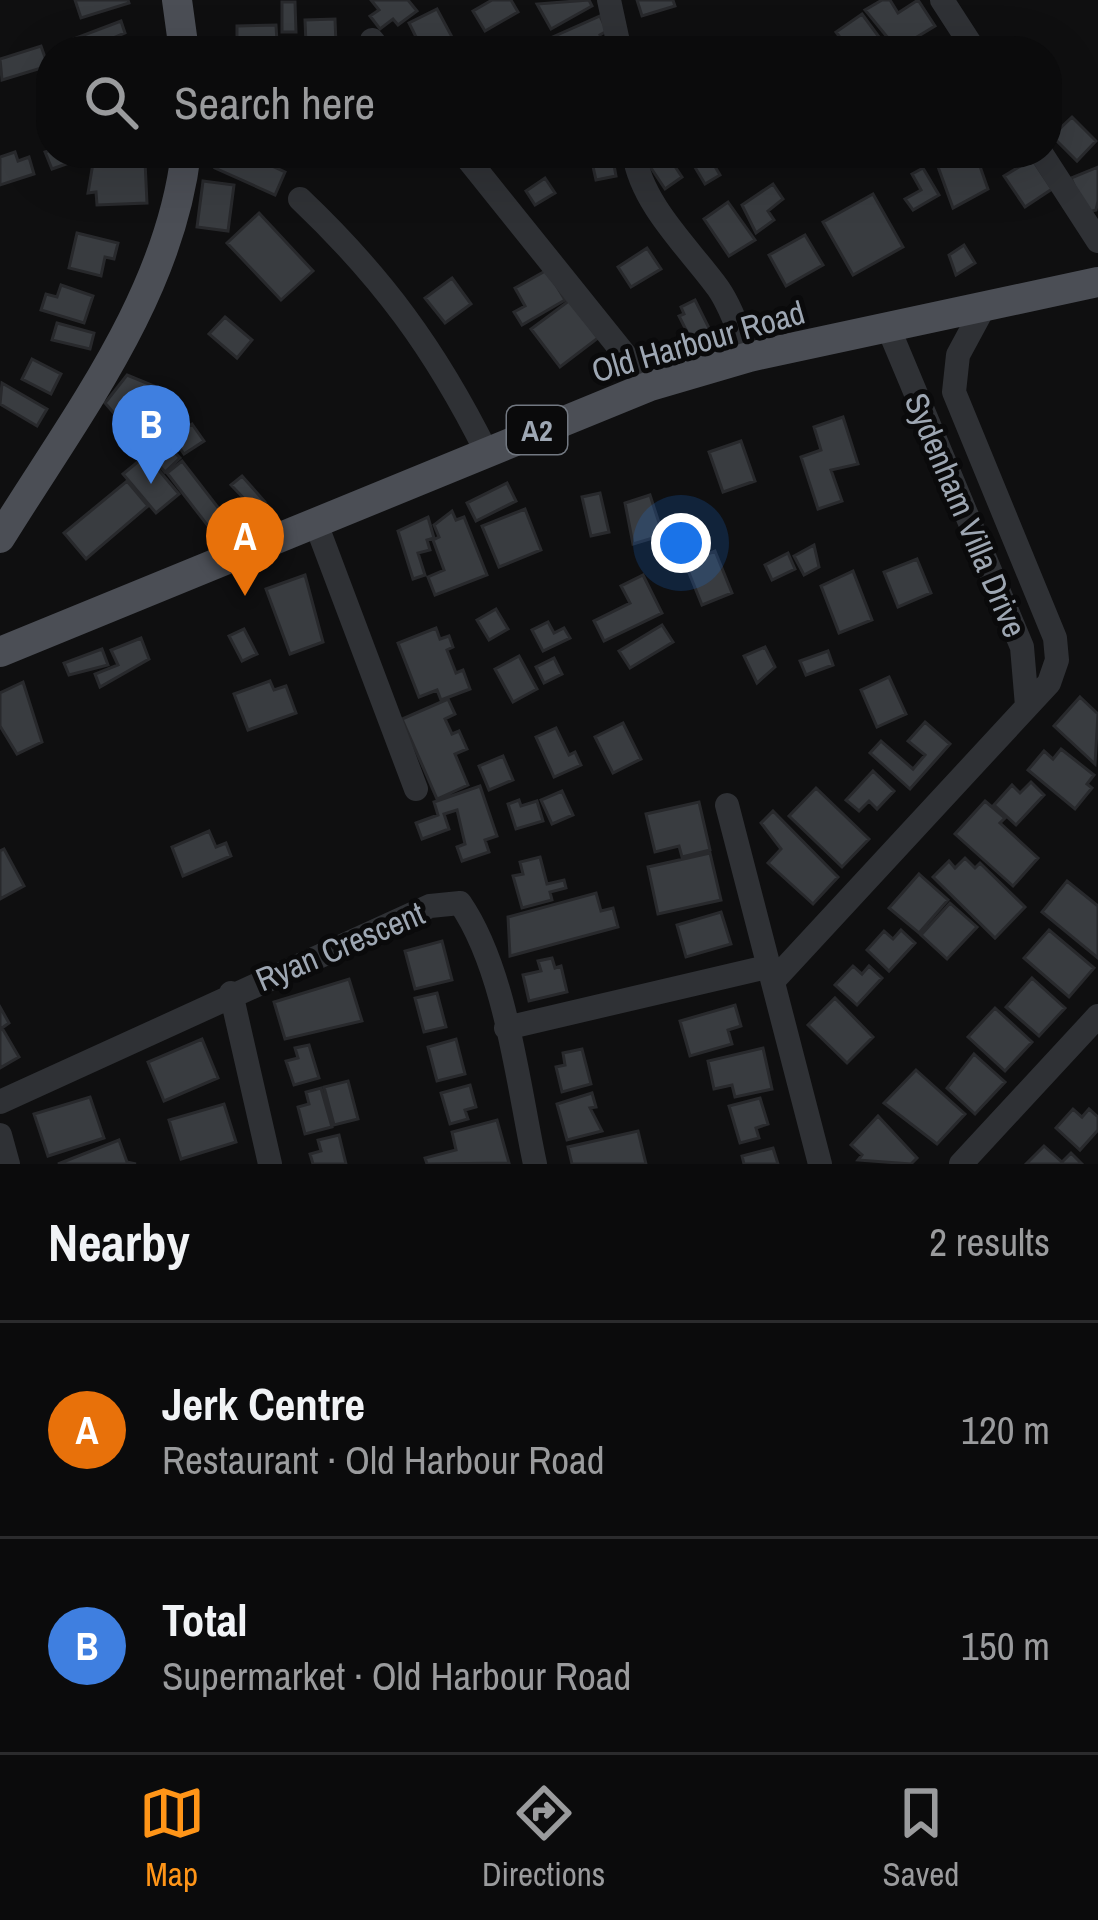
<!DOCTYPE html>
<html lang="en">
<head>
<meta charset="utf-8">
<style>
  :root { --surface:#0b0b0c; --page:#19191a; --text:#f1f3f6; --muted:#9a9b9d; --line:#2b2b2d; --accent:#ff9518 }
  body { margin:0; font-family:"Archivo Narrow",sans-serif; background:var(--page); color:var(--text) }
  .you { position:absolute; left:681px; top:543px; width:42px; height:42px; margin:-30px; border:9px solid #fff; border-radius:50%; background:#1a73e8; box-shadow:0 0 0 18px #1a73e833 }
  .badge { display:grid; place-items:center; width:78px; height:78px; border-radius:50%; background:var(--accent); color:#fff; font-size:39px; font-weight:700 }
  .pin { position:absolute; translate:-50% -99px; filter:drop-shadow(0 3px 6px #0008) }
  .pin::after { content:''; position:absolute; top:63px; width:42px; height:36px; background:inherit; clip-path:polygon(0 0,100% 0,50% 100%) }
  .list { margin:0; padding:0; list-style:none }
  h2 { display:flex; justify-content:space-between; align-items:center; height:156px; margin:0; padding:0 48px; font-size:51px }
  h2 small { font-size:39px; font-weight:400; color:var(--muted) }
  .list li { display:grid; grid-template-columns:78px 1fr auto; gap:36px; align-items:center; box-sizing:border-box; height:216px; padding:0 48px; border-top:3px solid var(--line) }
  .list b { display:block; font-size:45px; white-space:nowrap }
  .list p { margin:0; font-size:39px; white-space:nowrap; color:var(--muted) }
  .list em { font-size:39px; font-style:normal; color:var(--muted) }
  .icon { flex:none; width:66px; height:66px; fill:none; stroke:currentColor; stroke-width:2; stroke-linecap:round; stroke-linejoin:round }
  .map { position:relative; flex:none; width:1098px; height:1164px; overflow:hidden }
  .search { position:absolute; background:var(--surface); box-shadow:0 12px 48px #0002; left:36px; right:36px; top:36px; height:132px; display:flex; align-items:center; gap:30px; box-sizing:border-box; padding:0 42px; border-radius:48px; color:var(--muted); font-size:45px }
  .sheet { height:588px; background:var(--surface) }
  nav { display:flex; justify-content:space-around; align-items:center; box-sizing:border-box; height:168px; border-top:3px solid var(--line); background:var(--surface); font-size:33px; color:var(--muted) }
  nav a { display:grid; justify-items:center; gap:6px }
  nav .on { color:var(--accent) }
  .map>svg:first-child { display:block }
</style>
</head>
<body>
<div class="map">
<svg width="1098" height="1164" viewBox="0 0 1098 1164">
  <rect width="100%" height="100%" fill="#0f0f10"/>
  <!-- building -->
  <path fill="#393c40" stroke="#28292c" stroke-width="3" d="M75,0h53l1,3 -48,15z
    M371,0h37l9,11 -19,14 -5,-6 -13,10 -10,-13 9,-6z
    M492,0h19l7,12 -33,19 -12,-20z
    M589,0l3,6 -41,23 -14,-25z
    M637,0h36l2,6 -33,10z
    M882,0h8l8,13 20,-13 17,26 -38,23 -32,-39z
    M282,2h13l1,30h-14z
    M437,9l15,28 -29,14 -14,-28z
    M862,14l17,23 -19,14h-10l-14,-19z
    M600,16l7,15 -7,4 7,16h-67l-3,-7z
    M335,19l1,25 -30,1 -1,-25z
    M121,21l4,12 -12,5 5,13h-55l8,-3 -3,-7z
    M276,25l1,17 -40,2v-18z
    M41,46l7,20 -46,14 -2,-21z
    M1072,117l24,24 -19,20 -25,-25z
    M51,150l34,3 1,4 -34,12 -7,-17z
    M15,152l3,9 11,-4 5,17 -34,11v-28z
    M222,153h21l42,19 -10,23 -60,-27z
    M590,153h36l2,9 -14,3 2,11 -20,4z
    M666,153l16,24 -17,12 -16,-24z
    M699,153h8l13,22 -15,9 -15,-25z
    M933,153h57l-13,5 11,31 -35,19z
    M1028,153l24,36 -27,18 -21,-31 18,-11 -5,-8z
    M145,161l2,42 -50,2 -1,-13 -8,1 5,-30z
    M1098,167v34l-2,9 -10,3 -15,-35z
    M923,168l16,27 -26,15 -8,-11 16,-9 -9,-16z
    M545,178l10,15 -20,12 -9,-14z
    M203,181l31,4 -6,46 -31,-4z
    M773,184l10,15 -15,12 6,9 -18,13 -14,-28z
    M873,194l30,53 -50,28 -30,-53z
    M728,202l27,38 -26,16 -25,-37z
    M259,213l54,58 -32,29 -54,-57z
    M77,233l41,10 -4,16 -9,-2 -4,19 -32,-8z
    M805,235l18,30 -37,21 -17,-31z
    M964,245l11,18 -19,12 -7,-20z
    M647,248l14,21 -30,18 -13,-20z
    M547,270l18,30 -43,25 -8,-13 11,-6 -10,-18z
    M452,278l19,26 -26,19 -20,-25z
    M61,285l32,11 -9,27 -43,-13 5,-16 11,3z
    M570,300l28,38 -38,29 -29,-38z
    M695,300l16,32 -19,10 -13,-26 5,-2 -3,-7z
    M225,317l27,23 -15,18 -28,-24z
    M57,323l37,10 -4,16 -38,-9z
    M32,359l29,15 -10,20 -29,-15z
    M127,375l27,11 31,36 -21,19 16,17 -15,14 -60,-69z
    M2,383l45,26 -10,17 -37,-22z
    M843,417l15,47 -27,6 11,31 -24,8 -17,-52 20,-7 -7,-23z
    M192,424l12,17 -20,13 -12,-17z
    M741,441l14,40 -32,11 -14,-40z
    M146,455l33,39 -23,19 -33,-39z
    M182,461l48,62 -15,12 -48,-62z
    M242,476l23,26 -10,8 -24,-25z
    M127,481l21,25 -62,53 -22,-26z
    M507,483l9,18 -40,20 -9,-18z
    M600,493l9,39 -18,4 -9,-39z
    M650,495l13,40 -30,9 -8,-41z
    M525,509l16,41 -42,17 -17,-41z
    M452,511l4,9 8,-3 23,58 -52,20 -7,-18 16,-7 -11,-30 6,-3 -5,-12z
    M428,517l6,21 -7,2 3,10 -12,3 7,22 -12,4 -15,-48z
    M814,545l5,22 -15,8 -10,-19z
    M715,551l17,42 -30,12 -17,-42z
    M788,553l7,16 -23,11 -7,-15z
    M917,559l14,34 -33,14 -14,-35z
    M853,571l19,49 -33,13 -18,-47z
    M305,575l18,67 -33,12 -24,-65z
    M643,575l19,38 -58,28 -10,-20 36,-18 -9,-17z
    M496,609l12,20 -19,11 -12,-20z
    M548,622l6,11 10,-5 6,10 -27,13 -11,-21z
    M662,625l11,17 -43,26 -11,-17z
    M436,628l4,11 9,-3 4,11 -6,3 9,23 7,-3 7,19 -29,11 -4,-10 -18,7 -21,-54z
    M244,629l13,25 -15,7 -13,-25z
    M141,638l8,21 -49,28 -5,-13 23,-9 -7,-15z
    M765,647l10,20 -18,16 -13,-27z
    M102,649l6,16 -39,10 -5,-12z
    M828,651l5,14 -27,10 -6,-14z
    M519,656l18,33 -24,13 -18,-33z
    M554,658l8,16 -18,9 -8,-16z
    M889,677l17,37 -29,13 -16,-37z
    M270,681l4,9 12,-4 10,27 -48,17 -14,-36z
    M23,682l19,60 -25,12 -17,-28v-33z
    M1080,697l18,17 -3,50 -41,-38z
    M448,699l7,15 -10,5 7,15 7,-3 8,18 -12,5 13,31 -31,14 -35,-80z
    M925,722l25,22 -40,45 -40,-36 11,-12 32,28 12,-14 -17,-14z
    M623,723l18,36 -28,14 -18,-36z
    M556,728l13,27 6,-3 6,13 -27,12 -18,-40z
    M1061,749l33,26 -7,9 5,4 -17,21 -47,-39 16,-19 9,8z
    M503,756l10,24 -24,10 -10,-24z
    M873,771l21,20 -17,18 -8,-8 -10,10 -13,-11z
    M1031,782l13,13 -28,30 -22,-20 18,-20 8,8z
    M480,786l17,50 -12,4 4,12 -27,9 -5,-14 8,-3 -8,-34 -13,4 5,15 -27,10 -6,-16 22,-8 -4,-13z
    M816,788l53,51 -27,28 -53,-51z
    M562,791l11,24 -21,9 -11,-24z
    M519,800l2,6 16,-5 6,20 -27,8 -8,-25z
    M985,801l20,17 -5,5 38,35 -25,28 -58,-52z
    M699,802l11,48 -28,7 -3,-11 -24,6 -9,-38z
    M773,811l65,66 -25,27 -45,-41 13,-14 -20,-26z
    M209,831l7,16 10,-4 5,13 -48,20 -11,-29z
    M4,849l20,37 -24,13v-48z
    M710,853l11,47 -63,14 -10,-47z
    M540,857l7,27 17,-4 2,8 -16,4 2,8 -30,8 -9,-32 10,-2 -3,-12z
    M965,858l10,10 5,-5 45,44 -30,31 -62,-61 16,-16 6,7z
    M919,874l29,26 -29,33 -30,-25z
    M1067,881l31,25v52l-56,-46z
    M596,893l5,18 12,-3 5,19 -108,29 -2,-39z
    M950,903l27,24 -30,32 -26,-24z
    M721,912l10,32 -45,13 -9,-32z
    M901,930l14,13 -26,28 -22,-21 17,-19 9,8z
    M1049,930l45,38 -25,29 -45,-39z
    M442,941l10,39 -37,9 -10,-38z
    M552,958l3,10 6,-2 6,26 -38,9 -6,-26 18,-4 -3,-10z
    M853,966l9,8 7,-8 13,12 -25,27 -22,-20z
    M1032,978l33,30 -26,28 -33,-29z
    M349,979l13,42 -77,18 -11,-37z
    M437,993l9,34 -22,5 -9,-34z
    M835,998l38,39 -26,26 -39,-38z
    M735,1005l6,21 -13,4 4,14 -42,12 -10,-35z
    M0,1007l9,16 -7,5 17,29 -19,11z
    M995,1008l37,34 -27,29 -37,-34z
    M202,1039l16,39 -54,23 -16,-39z
    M456,1039l9,35 -28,7 -9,-34z
    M309,1045l10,33 -25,7 -8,-24 12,-3 -3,-10z
    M763,1048l9,41 -37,8 -3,-12 -18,4 -6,-28z
    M582,1049l9,35 -29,8 -6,-25 9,-2 -2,-12z
    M974,1054l31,28 -30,32 -28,-26z
    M916,1070l49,44 -28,30 -53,-41z
    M348,1081l10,38 -24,6 -10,-38z
    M470,1085l6,22 -11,3 3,9 -18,5 -9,-31z
    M321,1088l11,39 -27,7 -7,-27 11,-3 -3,-12z
    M592,1093l4,14 -6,1 12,23 -35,9 -10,-36z
    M90,1097l14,41 -56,18 -14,-42z
    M760,1098l8,26 -12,4 3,10 -19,5 -11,-37z
    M224,1104l12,38 -55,17 -12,-39z
    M1073,1109l9,8 7,-8 9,8v13l-18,20 -24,-22z
    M878,1116l39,42 -6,6 -53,-4 4,-5 -11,-10z
    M497,1120l12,43 -82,1 -2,-6 31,-8 -4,-18z
    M638,1131l8,33h-74l-4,-17z
    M339,1135l7,29h-33l-3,-10 11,-3 -3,-11z
    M119,1140l8,22 9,2h-78z
    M1044,1146l18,16 9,-9 11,11h-56z
    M773,1148l5,16h-34l-2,-8z"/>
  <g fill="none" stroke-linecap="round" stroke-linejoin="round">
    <!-- minor -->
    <path stroke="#2f3135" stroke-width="24" d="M609,0l11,51
      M942,0l33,51
      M372,40l9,11
      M463,153l187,233
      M634,153c7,51 55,95 84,135 14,20 22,47 31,69
      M1041,153l57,88
      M300,199c82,78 135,150 186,252
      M888,327l134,320 5,59
      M315,521l101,268
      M727,805l93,359
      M774,980l275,-297 8,-23 -2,-22 -101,-246 4,-37 27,-50
      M231,993l39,171
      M506,1028l265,-62
      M0,1102l430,-196 30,-3c46,67 58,182 75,261
      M0,1135l8,29
      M961,1164l137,-148"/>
    <!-- major -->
    <path stroke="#4b4e55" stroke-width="30" d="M177,0l7,51
      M0,538c74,-120 169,-241 186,-385
      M0,652l650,-266 99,-29 349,-75"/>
  </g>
  <g text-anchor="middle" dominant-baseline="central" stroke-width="10" stroke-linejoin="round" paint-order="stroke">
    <!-- shield labels -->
    <rect fill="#0a0a0b" stroke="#727881" stroke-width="3" x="507" y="406" width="60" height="48" rx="9"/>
    <g font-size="30" font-weight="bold" fill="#9ea7b3">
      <text x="537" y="430">A2</text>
    </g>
    <!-- street labels -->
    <g font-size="33" fill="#9ea7b3" stroke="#0a0a0b">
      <text transform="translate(698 341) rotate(-16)">Old Harbour Road</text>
      <text transform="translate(966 515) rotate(67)">Sydenham Villa Drive</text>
      <text transform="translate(340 946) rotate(-23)">Ryan Crescent</text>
    </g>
  </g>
</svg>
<div class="you"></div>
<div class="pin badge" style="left:245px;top:596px;background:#e8710a">A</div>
<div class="pin badge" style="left:151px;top:484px;background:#3f7fe0">B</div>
<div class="search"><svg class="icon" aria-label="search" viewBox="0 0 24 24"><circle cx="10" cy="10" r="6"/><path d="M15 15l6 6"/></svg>Search here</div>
</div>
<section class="sheet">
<h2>Nearby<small>2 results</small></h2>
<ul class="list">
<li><span class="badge" style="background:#e8710a">A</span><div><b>Jerk Centre</b><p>Restaurant · Old Harbour Road</p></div><em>120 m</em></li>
<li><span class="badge" style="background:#3f7fe0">B</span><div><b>Total</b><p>Supermarket · Old Harbour Road</p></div><em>150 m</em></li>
</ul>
</section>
<nav>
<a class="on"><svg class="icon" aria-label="map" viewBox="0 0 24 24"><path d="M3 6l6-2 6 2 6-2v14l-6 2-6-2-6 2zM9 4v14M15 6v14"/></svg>Map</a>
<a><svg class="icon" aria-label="directions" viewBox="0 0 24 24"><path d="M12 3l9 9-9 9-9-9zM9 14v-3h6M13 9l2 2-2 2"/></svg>Directions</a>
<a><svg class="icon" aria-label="saved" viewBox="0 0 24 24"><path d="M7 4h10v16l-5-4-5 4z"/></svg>Saved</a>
</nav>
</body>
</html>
